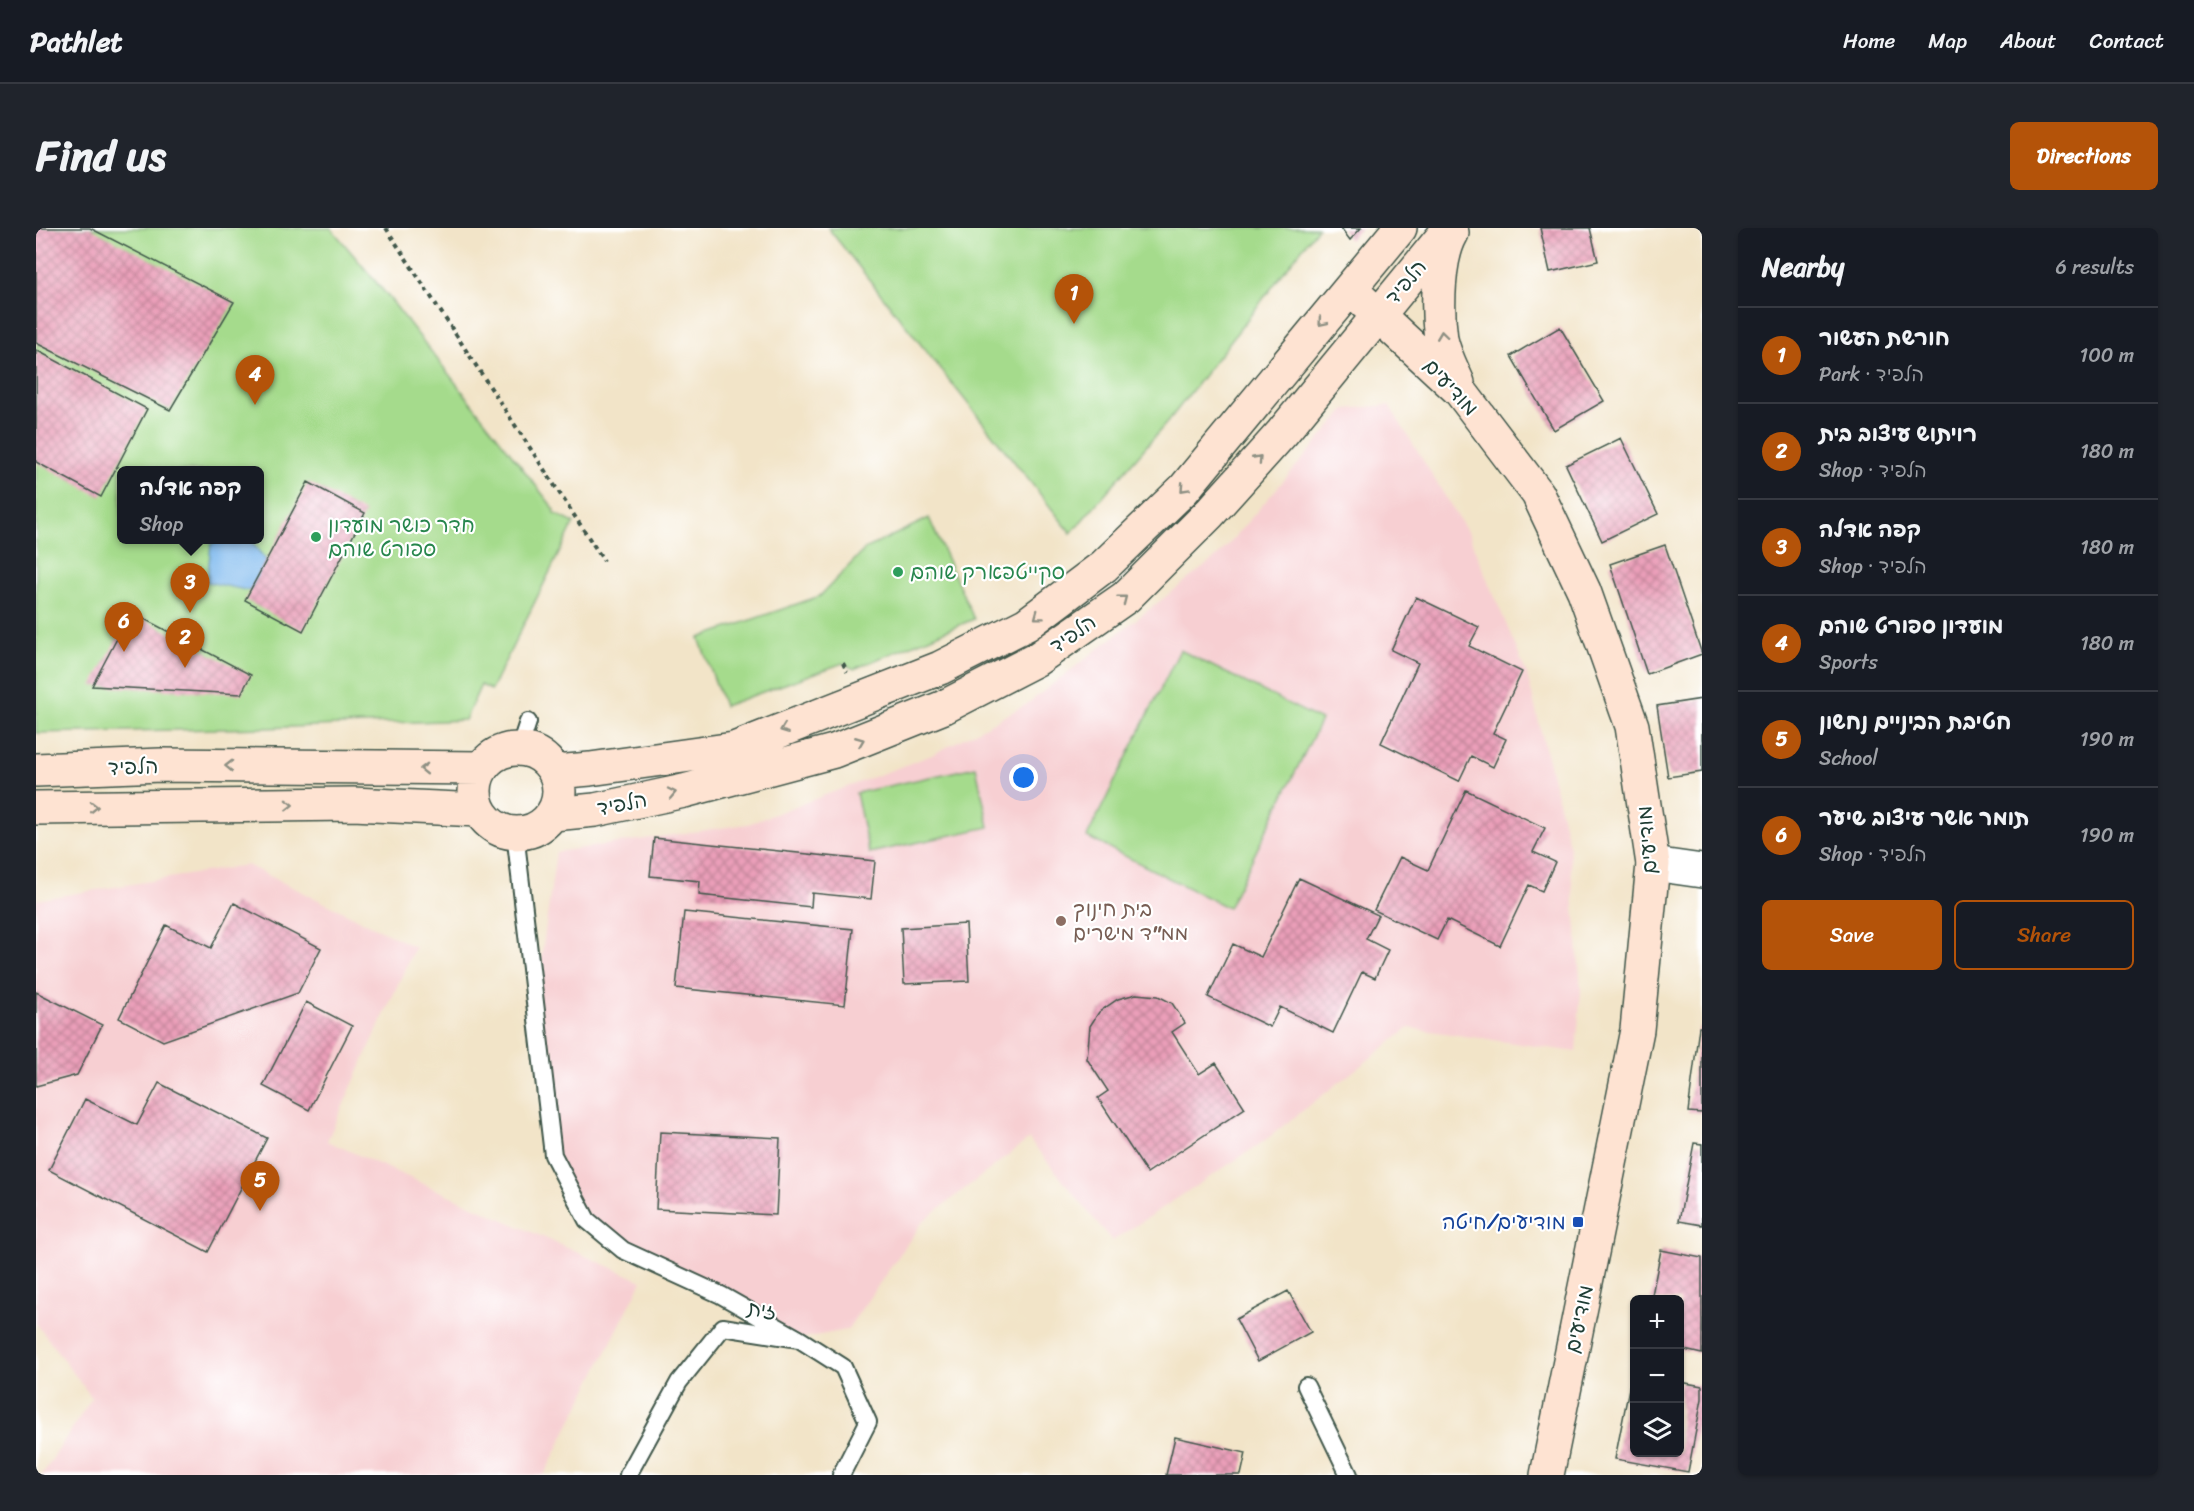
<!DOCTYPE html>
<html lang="en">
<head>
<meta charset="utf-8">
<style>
  :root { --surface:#171b24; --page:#20242c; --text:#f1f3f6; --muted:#9ea1a6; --line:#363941; --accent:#b45309 }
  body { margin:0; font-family:Sriracha,"Playpen Sans Hebrew",sans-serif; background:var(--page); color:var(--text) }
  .controls { position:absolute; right:18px; bottom:18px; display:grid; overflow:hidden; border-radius:9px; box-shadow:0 2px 4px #0004 }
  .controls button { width:54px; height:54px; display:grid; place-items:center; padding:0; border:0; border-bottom:2px solid var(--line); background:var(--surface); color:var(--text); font:30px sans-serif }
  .you { position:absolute; left:988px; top:550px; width:21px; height:21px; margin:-15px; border:4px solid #fff; border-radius:50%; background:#1a73e8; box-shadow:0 0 0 9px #1a73e833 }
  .badge { display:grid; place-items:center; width:39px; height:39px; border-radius:50%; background:var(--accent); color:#fff; font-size:20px; font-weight:700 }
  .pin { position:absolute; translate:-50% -50px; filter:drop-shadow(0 2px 3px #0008) }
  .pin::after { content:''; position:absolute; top:32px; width:21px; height:18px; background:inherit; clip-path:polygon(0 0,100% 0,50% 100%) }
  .popup { position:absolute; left:81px; top:238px; width:147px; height:78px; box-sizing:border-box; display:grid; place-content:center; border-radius:9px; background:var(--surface); filter:drop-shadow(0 2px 4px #0005); font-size:20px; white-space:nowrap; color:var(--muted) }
  .popup b { font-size:22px; color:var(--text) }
  .popup::after { content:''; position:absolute; left:50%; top:100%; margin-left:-12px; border:12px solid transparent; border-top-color:var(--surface) }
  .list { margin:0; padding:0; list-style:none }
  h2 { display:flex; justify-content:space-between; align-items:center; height:78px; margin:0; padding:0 24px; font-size:26px }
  h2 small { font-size:20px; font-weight:400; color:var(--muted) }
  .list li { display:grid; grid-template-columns:39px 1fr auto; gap:18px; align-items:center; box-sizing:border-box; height:96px; padding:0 24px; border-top:2px solid var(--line) }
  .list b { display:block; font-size:22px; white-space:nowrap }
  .list p { margin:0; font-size:20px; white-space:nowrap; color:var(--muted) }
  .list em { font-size:20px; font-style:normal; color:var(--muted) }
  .actions { display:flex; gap:12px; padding:18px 24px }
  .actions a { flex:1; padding:14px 0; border:2px solid var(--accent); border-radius:9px; text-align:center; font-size:21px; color:var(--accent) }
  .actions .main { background:var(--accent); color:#fff }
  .icon { flex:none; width:33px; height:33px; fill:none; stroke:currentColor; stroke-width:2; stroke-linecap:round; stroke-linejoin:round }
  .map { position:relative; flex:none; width:1666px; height:1247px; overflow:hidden; border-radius:9px }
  header { display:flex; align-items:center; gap:36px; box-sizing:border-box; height:84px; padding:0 30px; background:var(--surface); border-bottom:2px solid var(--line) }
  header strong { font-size:28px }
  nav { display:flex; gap:33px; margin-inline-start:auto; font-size:21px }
  .intro { display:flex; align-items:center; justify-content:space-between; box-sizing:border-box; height:144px; padding:0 36px }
  h1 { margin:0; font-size:42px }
  .button { padding:15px 27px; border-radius:9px; background:var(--accent); color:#fff; font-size:21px; font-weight:700 }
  main { display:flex; gap:36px; padding:0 36px }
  aside { flex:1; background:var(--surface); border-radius:9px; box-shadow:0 2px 4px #0004 }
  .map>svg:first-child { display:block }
</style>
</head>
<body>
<header>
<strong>Pathlet</strong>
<nav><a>Home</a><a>Map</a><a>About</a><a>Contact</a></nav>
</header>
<div class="intro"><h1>Find us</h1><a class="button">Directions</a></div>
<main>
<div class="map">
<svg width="1666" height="1247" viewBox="0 0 1666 1247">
  <defs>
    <pattern id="building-cross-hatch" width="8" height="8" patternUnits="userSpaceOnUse" patternTransform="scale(1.5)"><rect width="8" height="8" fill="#eb9fb9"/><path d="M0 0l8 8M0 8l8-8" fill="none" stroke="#be8397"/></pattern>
  </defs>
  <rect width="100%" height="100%" fill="#fff"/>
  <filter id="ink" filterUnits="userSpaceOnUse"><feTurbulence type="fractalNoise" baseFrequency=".0167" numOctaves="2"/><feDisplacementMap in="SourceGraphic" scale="12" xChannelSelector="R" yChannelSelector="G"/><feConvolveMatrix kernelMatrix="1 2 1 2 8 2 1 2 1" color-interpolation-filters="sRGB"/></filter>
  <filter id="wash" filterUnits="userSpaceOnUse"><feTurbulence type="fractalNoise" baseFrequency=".008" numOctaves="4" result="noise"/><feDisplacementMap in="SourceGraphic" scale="24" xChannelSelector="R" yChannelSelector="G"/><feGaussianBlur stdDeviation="1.35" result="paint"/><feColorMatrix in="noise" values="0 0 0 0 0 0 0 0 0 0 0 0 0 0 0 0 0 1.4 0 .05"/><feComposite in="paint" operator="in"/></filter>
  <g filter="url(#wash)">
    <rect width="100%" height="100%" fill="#f2e4c8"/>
    <!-- built -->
    <path fill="#f7cfd2" d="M1353,177l80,130 58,139 42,171 12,145 -5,62 -167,-24 -149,116 -148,97 -83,-102 -106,82 -76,109 -48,9 -176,-89 -36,-30 -34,-65 -18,-150 21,-153 192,-28 184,-69 95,-51 191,-148 128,-147z
      M211,637l168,82 -88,194 315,140 -98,194h-502l50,-77 -56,-75v-423z"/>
    <!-- green -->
    <path fill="#a5db8c" stroke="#628c60" stroke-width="1.5" fill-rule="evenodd" d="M0,0h295l60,72 164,210 -1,3 20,10 -83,167 -10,-5 -16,35 -200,8 -229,5zM85,243h138v69h-138z
      M792,0h490l-148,191 -99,114z
      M893,290l45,101 -120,50 -11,-6 -119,43 -25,-68 121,-42 45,-47z
      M1144,422l141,70 -93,188 -141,-71z
      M940,539l13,60 -120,26 -13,-60z"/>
    <!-- water -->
    <path fill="#7bb8ee" stroke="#4d7a91" stroke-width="1.5" d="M187,312h27l16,20 -16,31 -43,-9 4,-38z"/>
    <g id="blocks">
      <!-- building -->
      <path fill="url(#building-cross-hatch)" d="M0,0h54l144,74 -64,108 -134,-67z
        M1305,0h20l-11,12z
        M1504,0h50l8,33 -48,11z
        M1524,99l44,74 -50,29 -43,-74z
        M0,122l111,59 -46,88 -65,-35z
        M1585,210l37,76 -56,27 -36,-76z
        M272,254l57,31 -62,118 -58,-31z
        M1629,317l37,109 -55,20 -37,-110z
        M1380,369l63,30 -10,19 53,26 -29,61 13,6 -13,28 -22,-11 -12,25 -78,-38 37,-80 -27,-13z
        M95,384l120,63 -10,19 -149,-8z
        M1666,471v73l-34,5 -11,-71z
        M1430,562l79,38 -12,24 22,10 -13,29 -13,-6 -29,61 -53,-26 -10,20 -63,-30 26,-53 28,13z
        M618,610l221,23 -4,38 -59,-6 -1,14 -112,-12 1,-14 -50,-5z
        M1263,650l79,37 -12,24 22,11 -13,28 -13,-6 -29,61 -53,-26 -10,20 -62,-30 25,-53 28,13z
        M198,675l87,45 -23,45 -135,48 -44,-23 47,-93 45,23z
        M648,684l169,17 -8,76 -169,-17z
        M930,696l3,57 -65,3 -3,-56z
        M0,764l66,33 -25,50 -41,11z
        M1100,766l22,2 14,7 13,20 -13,9 27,42 17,-11 29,45 -98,65 -49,-75 10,-7 -21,-32 3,-33 9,-14 19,-13z
        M270,774l46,24 -43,84 -46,-24z
        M1663,799h3v86l-14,-1z
        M123,855l108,55 -59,114 -159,-82 36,-71 52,26z
        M624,904l120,6 -4,77 -120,-6z
        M1658,915l8,1v81l-23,-4z
        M1625,1022l41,8v96l-22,-5v-49h-29z
        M1252,1063l23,41 -53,29 -22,-42z
        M1596,1145l2,1v78h46v-70l22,4v13l-14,73 -73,-13z
        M1139,1209l71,16 -5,22h-75z"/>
    </g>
  </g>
  <g filter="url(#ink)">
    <use href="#blocks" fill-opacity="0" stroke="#3f564a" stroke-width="1.5"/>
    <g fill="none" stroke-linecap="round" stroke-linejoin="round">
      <!-- lane casing -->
      <g stroke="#3f564a" stroke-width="20">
        <path id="lane" d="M483,521l9,-27
          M479,605l38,322 34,65 36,30 98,45 78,44
          M1270,1158l43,89
          M592,1247l51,-93 44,-55 76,12 44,28 25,55 -27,53"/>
      </g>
      <!-- street casing -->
      <g stroke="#3f564a" stroke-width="36">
        <path id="street" d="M1617,636l49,7"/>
      </g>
      <!-- secondary casing -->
      <g stroke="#3f564a" stroke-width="36">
        <path id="secondary" d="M1416,5c-15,26 -15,77 -11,106 3,15 11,30 17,44
          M1314,61l110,102 78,103 46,97 48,135 21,138 -16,166 -90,445
          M439 563a42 42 0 1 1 84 0a42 42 0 1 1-84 0Z
          M0,542l125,-5 321,3
          M519,544l35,-3 144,-20 206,-81 87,-44 77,-58 80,-77 216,-261
          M0,580l317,-4 126,6
          M517,586l42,-4 89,-19 150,-40 110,-44 93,-48 89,-62 84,-84 72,-80 168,-205"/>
      </g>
      <!-- path -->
      <path stroke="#3f564a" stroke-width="4" stroke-dasharray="4.5 4.5" stroke-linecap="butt" d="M350,0l218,333
        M807,435l4,9"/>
      <!-- lane -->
      <use href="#lane" stroke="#fff" stroke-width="16"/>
      <!-- street -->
      <use href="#street" stroke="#fff" stroke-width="33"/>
      <!-- secondary -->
      <use href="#secondary" stroke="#fee3d2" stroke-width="33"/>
    </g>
    <!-- one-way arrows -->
    <defs><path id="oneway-chevron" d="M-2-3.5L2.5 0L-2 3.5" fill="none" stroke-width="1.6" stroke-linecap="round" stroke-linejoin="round" transform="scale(1.5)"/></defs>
    <g stroke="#8e9083">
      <use href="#oneway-chevron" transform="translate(1286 94) rotate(130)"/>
      <use href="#oneway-chevron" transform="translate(1406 107) rotate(-98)"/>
      <use href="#oneway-chevron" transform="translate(1222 231) rotate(-48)"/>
      <use href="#oneway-chevron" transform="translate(1148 260) rotate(133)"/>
      <use href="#oneway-chevron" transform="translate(1087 371) rotate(-38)"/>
      <use href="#oneway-chevron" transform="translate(1002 388) rotate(143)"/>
      <use href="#oneway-chevron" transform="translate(748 501) rotate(159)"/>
      <use href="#oneway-chevron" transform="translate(824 513) rotate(-22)"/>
      <use href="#oneway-chevron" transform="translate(193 538) rotate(-179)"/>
      <use href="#oneway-chevron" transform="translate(388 541) rotate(-179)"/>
      <use href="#oneway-chevron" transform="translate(636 565) rotate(-12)"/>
      <use href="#oneway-chevron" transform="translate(253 577) rotate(-1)"/>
      <use href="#oneway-chevron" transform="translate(58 579) rotate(-1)"/>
    </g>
  </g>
  <!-- markers -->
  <g fill="#2e9e5b" stroke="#fff" stroke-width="2">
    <circle cx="280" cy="309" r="6"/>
    <circle cx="862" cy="344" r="6"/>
  </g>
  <circle fill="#8d6e63" stroke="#fff" stroke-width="2" cx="1025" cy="693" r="6"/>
  <rect fill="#1a4fb4" stroke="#fff" stroke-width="2" x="1536" y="988" width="12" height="12" rx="3"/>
  <g text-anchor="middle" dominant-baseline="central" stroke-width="4.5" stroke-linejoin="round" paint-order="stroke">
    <!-- street labels -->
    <g font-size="21" fill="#1f3d34" stroke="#fff">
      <text transform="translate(1370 54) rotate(-50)">הלפיד</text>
      <text transform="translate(1415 159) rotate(47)">מודיעים</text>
      <text transform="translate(1037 406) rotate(-35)">הלפיד</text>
      <text transform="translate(97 539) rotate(-2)">הלפיד</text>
      <text transform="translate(586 576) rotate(-11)">הלפיד</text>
      <text transform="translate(1611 612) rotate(-95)">מודיעים</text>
      <text transform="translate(726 1082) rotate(9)">זית</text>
      <text transform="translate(1543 1091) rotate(-78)">מודיעים</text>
    </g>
    <!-- leisure labels -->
    <g font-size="21" fill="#27864d" stroke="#fff" text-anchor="start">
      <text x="292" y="297">חדר כושר מועדון<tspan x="292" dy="24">ספורט שוהם</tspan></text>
      <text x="874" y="344">סקייטפארק שוהם</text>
    </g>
    <!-- education labels -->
    <g font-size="21" fill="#785e54" stroke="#fff" text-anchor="start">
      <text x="1037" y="681">בית חינוך<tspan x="1037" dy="24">ממ"ד מישרים</tspan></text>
    </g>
    <!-- transit labels -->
    <g font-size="21" fill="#164399" stroke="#fff" text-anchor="end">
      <text x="1530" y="994">מודיעים/חיטה</text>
    </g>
  </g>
</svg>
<div class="controls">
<button>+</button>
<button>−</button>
<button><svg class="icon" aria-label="layers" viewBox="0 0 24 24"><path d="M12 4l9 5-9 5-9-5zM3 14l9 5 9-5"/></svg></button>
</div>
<div class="you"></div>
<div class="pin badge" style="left:1038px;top:96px">1</div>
<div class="pin badge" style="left:149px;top:440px">2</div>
<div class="pin badge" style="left:154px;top:385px">3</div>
<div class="popup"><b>קפה אדלה</b>Shop</div>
<div class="pin badge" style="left:219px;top:177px">4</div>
<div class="pin badge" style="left:224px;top:983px">5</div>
<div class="pin badge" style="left:88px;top:424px">6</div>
</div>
<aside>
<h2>Nearby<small>6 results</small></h2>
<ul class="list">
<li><span class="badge">1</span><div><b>חורשת העשור</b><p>Park · הלפיד</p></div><em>100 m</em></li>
<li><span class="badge">2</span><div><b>רויתוש עיצוב בית</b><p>Shop · הלפיד</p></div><em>180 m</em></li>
<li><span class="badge">3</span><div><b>קפה אדלה</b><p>Shop · הלפיד</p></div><em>180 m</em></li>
<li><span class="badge">4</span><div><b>מועדון ספורט שוהם</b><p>Sports</p></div><em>180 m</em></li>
<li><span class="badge">5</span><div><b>חטיבת הביניים נחשון</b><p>School</p></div><em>190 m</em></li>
<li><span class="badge">6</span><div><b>תומר אשר עיצוב שיער</b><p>Shop · הלפיד</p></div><em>190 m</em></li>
</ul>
<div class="actions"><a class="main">Save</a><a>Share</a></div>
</aside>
</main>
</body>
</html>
